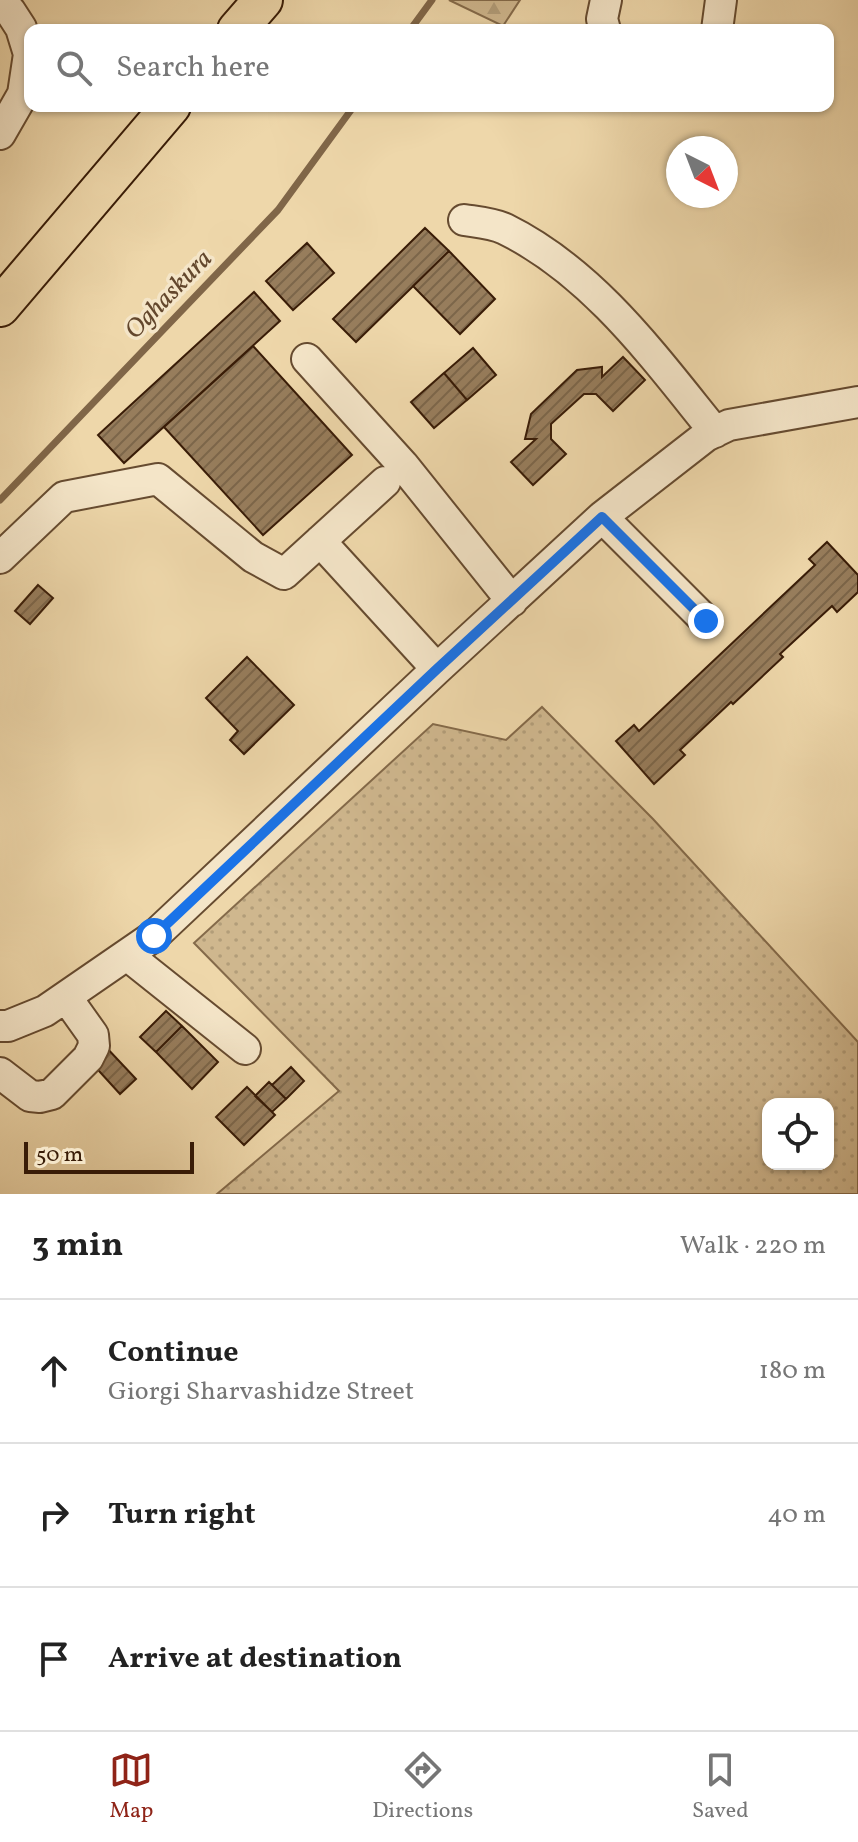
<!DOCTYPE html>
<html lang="en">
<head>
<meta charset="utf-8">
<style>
  :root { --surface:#fff; --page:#f2f2f2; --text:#222; --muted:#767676; --line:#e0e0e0; --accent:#8f2418 }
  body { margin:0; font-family:Vollkorn,serif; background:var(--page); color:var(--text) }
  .controls { position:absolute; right:24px; bottom:24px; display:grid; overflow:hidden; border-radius:16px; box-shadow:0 2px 6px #0004 }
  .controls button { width:72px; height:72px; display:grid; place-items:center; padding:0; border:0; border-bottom:2px solid var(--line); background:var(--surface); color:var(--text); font:40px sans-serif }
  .compass { position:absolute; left:666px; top:136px; width:72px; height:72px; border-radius:50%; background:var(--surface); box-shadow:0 2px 6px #0004; rotate:138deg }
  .scale { position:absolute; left:24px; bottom:20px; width:170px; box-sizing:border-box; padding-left:8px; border:4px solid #391c07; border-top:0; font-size:22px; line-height:28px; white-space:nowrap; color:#391c07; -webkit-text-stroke:6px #f4e5c8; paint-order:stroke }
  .stop { position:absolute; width:24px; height:24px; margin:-18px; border:6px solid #1a73e8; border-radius:50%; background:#fff }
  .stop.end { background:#1a73e8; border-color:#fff; box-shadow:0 2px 8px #0008 }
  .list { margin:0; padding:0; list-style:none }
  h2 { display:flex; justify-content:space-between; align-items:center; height:104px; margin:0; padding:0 32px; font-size:34px }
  h2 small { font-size:26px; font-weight:400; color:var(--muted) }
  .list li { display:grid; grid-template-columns:52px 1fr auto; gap:24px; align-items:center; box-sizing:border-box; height:144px; padding:0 32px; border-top:2px solid var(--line) }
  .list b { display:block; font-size:30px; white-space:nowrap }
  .list p { margin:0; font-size:26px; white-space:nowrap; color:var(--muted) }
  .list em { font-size:26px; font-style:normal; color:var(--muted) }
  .icon { flex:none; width:44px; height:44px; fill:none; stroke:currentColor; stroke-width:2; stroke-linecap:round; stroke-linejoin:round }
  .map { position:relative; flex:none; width:858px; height:1194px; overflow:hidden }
  .search { position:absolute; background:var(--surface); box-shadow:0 2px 6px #0004; left:24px; right:24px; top:24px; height:88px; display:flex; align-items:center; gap:20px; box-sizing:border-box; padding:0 28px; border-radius:16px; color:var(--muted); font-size:30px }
  .sheet { height:536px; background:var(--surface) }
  nav { display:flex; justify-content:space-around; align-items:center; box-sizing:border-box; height:112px; border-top:2px solid var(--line); background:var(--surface); font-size:22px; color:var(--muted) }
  nav a { display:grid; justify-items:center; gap:4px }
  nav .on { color:var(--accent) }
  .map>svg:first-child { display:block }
</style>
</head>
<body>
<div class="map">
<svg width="858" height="1194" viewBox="0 0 858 1194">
  <defs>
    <pattern id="grass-dots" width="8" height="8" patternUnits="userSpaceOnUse" patternTransform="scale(2)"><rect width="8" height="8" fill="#cfb78e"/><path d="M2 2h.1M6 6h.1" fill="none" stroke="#b29d79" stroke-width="1.8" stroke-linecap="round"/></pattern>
    <pattern id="forest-firs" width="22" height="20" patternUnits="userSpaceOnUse" patternTransform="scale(2)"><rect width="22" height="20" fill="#cfb78e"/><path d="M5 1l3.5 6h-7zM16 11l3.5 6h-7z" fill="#b29d79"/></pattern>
    <pattern id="building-hatch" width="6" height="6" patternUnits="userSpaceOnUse" patternTransform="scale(2)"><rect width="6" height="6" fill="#977d5c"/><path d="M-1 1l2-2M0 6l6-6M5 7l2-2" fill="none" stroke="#7c664a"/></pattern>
  </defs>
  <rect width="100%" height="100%" fill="#eed7aa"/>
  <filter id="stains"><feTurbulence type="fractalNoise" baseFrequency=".0025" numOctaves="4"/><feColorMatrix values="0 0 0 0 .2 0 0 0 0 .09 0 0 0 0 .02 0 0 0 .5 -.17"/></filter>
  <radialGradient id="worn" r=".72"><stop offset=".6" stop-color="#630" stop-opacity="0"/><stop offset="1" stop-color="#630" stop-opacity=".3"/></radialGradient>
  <!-- grass -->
  <path fill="url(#grass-dots)" stroke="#846a4a" stroke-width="2" fill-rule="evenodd" d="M542,707l111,112 205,223v152h-641l122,-103 -145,-148 239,-219 73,16zM768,1104h60v60h-60z"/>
  <!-- forest -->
  <path fill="url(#forest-firs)" stroke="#846a4a" stroke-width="2" d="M449,0h71l-17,26z"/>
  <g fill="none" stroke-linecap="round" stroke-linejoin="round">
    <!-- stream -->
    <path stroke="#806648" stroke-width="7" d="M410,30l22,-30
      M0,500l278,-290 76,-104"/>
  </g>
  <!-- building -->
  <path fill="url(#building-hatch)" stroke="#391c07" stroke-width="2" d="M425,228l24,23 -93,91 -23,-23z
    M307,243l27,30 -41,37 -27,-29z
    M449,251l46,48 -35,35 -47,-48z
    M254,292l26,29 -156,142 -26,-28z
    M253,346l99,109 -89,80 -99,-108z
    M473,348l23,27 -29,25 -23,-27z
    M623,357l22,23 -32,31 -17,-17h-12l-33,30v15l15,15 -33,31 -22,-23 25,-23h-11l6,-25 46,-44 25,-3v10z
    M444,373l23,27 -33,28 -23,-26z
    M827,542l31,33v17l-21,20 -5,-6 -52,48 3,3 -50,47 -2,-2 -51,48 5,5 -31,29 -38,-43 18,-16 5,6 176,-166 -6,-6z
    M38,585l15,13 -23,26 -15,-13z
    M247,657l47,48 -50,49 -14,-14 8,-9 -32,-33z
    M166,1011l16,15 -26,26 -16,-15z
    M182,1026l36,36 -26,27 -36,-37z
    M104,1045l32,34 -16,15 -31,-34z
    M291,1067l13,14 -18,18 -14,-14z
    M269,1082l17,17 -14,13 -17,-16z
    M247,1087l28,28 -31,30 -28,-28z"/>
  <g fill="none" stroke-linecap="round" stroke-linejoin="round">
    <!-- minor casing -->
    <g stroke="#664b30" stroke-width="34">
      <path id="minor" d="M605,30l-3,-11 4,-19
        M717,30l4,-30
        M0,134l23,-40 6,-40 -8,-26 -11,-17 -10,-11
        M464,220c13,2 29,3 41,9 89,44 149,128 210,203
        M307,359l96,106 109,136
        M602,517l104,104
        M320,541l117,128
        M0,558l64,-61 94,-18 95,78 31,17 101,-92
        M127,955l118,94
        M0,1026h8l37,-15 109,-75 283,-267 165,-152 104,-81 23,-11 129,-23
        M0,1073l30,23 10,1 12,-3 36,-36 6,-12 -1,-11 -27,-38"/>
    </g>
    <!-- major casing -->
    <g stroke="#391c07" stroke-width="42">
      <path id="major" d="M237,30l26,-30
        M0,307l171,-201"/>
    </g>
    <!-- minor -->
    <use href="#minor" stroke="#f4e5c8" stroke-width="30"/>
    <!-- major -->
    <use href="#major" stroke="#eed7aa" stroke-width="38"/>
  </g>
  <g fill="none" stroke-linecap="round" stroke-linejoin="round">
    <!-- route -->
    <path stroke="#1a73e8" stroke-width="10" d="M154,936l283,-267 165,-152 104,104"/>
  </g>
  <g text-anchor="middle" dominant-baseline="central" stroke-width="7" stroke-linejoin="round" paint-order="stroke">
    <!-- water labels -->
    <g font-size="26" font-style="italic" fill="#63472d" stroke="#f4e5c8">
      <text transform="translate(169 295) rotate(-46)">Oghaskura</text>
    </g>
  </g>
  <rect width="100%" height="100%" filter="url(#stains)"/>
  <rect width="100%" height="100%" fill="url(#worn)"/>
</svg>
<div class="controls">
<button><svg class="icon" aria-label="locate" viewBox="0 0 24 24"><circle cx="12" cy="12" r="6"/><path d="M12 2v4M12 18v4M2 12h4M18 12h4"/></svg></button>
</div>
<svg class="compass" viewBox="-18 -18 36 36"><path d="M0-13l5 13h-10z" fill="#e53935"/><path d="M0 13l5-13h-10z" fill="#767676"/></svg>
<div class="scale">50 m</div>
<div class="stop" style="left:154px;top:936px"></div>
<div class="stop end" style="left:706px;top:621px"></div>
<div class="search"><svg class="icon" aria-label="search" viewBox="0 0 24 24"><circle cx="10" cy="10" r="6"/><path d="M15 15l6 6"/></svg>Search here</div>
</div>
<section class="sheet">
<h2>3 min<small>Walk · 220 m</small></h2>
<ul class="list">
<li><svg class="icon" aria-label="ahead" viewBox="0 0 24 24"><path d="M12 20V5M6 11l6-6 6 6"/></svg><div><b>Continue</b><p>Giorgi Sharvashidze Street</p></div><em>180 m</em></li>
<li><svg class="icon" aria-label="right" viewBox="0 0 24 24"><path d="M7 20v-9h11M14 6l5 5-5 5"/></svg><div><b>Turn right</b></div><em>40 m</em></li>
<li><svg class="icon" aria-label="arrive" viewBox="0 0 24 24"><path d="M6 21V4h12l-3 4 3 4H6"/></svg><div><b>Arrive at destination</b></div></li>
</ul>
</section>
<nav>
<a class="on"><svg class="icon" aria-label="map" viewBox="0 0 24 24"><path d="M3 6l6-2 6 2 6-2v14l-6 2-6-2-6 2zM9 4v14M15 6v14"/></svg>Map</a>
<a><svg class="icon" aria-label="directions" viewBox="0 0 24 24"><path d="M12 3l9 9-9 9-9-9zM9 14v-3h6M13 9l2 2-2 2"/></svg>Directions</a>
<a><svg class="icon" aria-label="saved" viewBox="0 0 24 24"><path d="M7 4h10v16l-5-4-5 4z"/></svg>Saved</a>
</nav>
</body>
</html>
